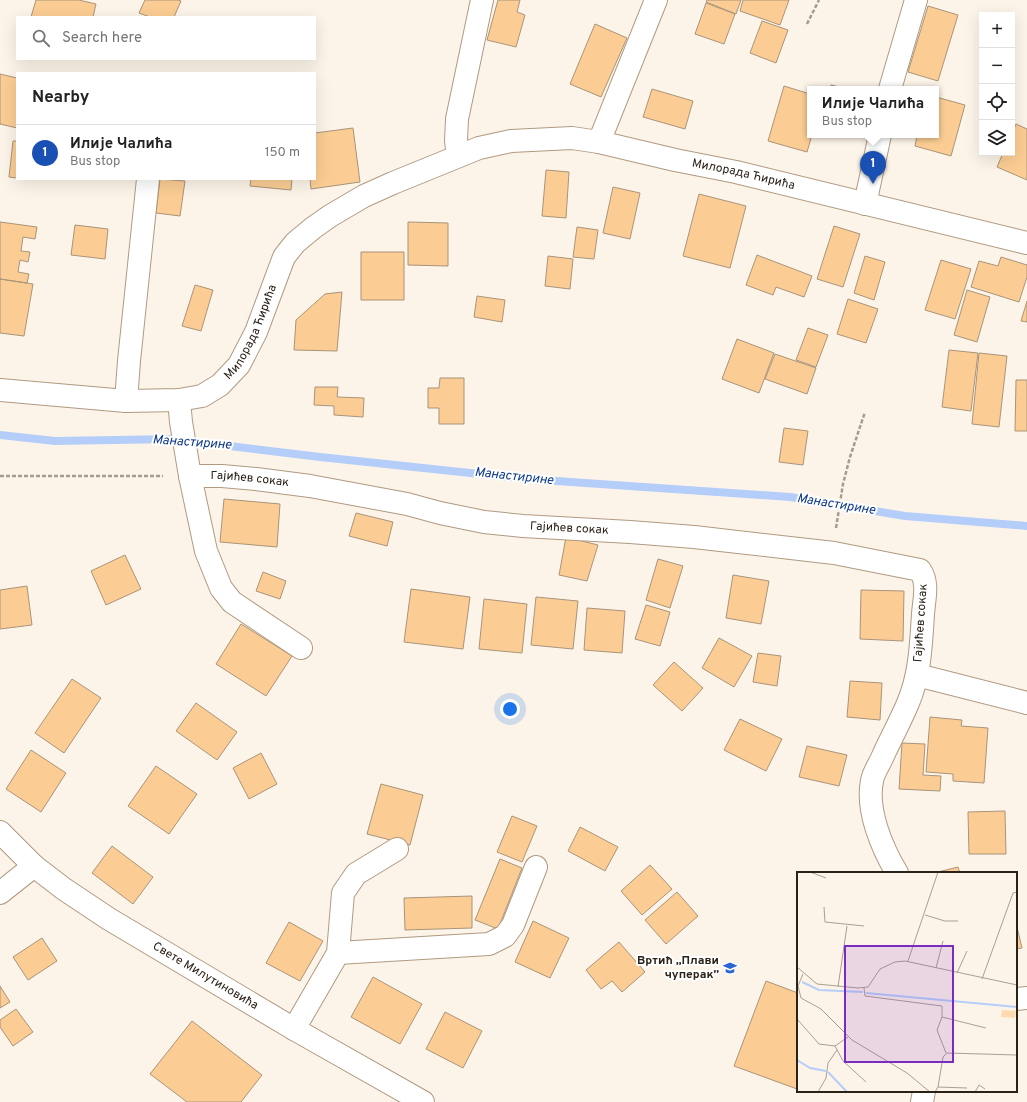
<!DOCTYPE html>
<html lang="en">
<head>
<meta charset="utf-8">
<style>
  :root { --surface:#fff; --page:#f2f2f2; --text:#222; --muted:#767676; --line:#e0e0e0; --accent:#d93025 }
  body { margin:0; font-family:Overpass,sans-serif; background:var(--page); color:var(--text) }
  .controls { position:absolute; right:12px; top:12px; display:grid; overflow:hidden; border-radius:0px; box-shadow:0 4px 16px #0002 }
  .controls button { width:36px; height:36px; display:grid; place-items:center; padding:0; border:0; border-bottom:1px solid var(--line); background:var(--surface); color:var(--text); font:20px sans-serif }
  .you { position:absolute; left:510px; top:709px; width:14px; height:14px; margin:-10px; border:3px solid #fff; border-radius:50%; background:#1a73e8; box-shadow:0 0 0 6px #1a73e833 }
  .badge { display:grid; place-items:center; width:26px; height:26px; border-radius:50%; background:var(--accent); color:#fff; font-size:13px; font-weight:700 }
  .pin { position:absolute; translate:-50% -33px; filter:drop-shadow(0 1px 2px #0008) }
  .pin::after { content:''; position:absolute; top:21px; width:14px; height:12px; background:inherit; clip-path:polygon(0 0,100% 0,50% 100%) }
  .popup { position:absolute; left:807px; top:86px; width:132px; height:52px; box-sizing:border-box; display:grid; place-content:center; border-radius:0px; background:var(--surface); filter:drop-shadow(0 1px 3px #0005); font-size:13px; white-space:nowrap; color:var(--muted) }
  .popup b { font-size:15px; color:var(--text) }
  .popup::after { content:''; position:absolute; left:50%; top:100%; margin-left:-8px; border:8px solid transparent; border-top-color:var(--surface) }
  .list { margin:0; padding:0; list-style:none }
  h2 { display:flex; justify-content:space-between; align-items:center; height:52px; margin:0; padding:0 16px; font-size:17px }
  h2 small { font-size:13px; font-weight:400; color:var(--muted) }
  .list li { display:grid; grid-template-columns:26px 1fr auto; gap:12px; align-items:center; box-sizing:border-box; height:56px; padding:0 16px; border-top:1px solid var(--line) }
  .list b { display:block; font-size:15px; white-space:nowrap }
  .list p { margin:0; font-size:13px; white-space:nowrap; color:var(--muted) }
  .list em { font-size:13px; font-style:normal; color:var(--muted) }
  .icon { flex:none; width:22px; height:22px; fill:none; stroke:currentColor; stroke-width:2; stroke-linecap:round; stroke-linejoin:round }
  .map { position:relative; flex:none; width:1027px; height:1102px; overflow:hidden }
  .search { position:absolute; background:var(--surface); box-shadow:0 4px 16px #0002; left:16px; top:16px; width:300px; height:44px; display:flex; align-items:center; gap:10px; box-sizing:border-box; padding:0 14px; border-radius:0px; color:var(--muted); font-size:15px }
  .panel { position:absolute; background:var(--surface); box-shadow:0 4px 16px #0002; left:16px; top:72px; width:300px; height:108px; border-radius:0px }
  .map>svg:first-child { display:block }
</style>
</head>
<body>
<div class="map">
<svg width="1027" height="1102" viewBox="0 0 1027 1102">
  <rect width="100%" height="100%" fill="#fdf4e9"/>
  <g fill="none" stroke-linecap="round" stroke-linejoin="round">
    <!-- stream -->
    <path stroke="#b4cef9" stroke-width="8" d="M0,435l55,6 117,-2 148,18 207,22 263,18 115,19 122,10"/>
  </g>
  <!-- building -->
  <path fill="#fbcd94" stroke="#a9947a" d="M36,0h43l17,4 -3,13h-62z
    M145,0h33l3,1 -7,16h-24l-11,-4z
    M498,0h22l-3,12 8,3 -9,32 -29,-7z
    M707,0h34l-5,14 -30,-12z
    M743,0h46l-9,25 -40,-14z
    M706,3l29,11 -11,30 -29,-10z
    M928,6l30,9 -20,66 -30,-9z
    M762,21l26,9 -12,33 -26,-10z
    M595,24l32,14 -26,59 -31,-13z
    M0,74l17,4v50l-17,-4z
    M831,85l17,4h-18z
    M784,86l26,8v41h2l-5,17 -39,-11z
    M652,89l41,12 -8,28 -42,-12z
    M936,97l29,8 -14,51 -36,-10 2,-11h19z
    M1016,124l11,5v51l-30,-13 6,-14h9v-20z
    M353,128l7,54 -49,7 -1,-10h5v-46z
    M13,141h4v37l-8,-1z
    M546,170l23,2 -3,46 -24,-2z
    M160,179l25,2 -5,35 -24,-3z
    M251,179h41l-1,11 -41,-4z
    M613,187l27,6 -10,46 -27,-6z
    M699,194l47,12 -16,62 -47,-12z
    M0,222l37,5 -2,12 -12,-2 -2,14 9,1 -2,10 -8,-2 -2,12 11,2 -2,9 -27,-4z
    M408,222l40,1v43l-40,-1z
    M75,225l33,4 -3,30 -34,-4z
    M834,226l26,8 -17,53 -26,-8z
    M577,227l21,3 -4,29 -21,-2z
    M361,252h43v48h-43z
    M757,255l55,21 -8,21 -28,-10 -3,8 -27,-10z
    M548,256l25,3 -3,30 -25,-3z
    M865,256l20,6 -11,38 -20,-7z
    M1001,257l26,8v12l-8,25 -48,-15 8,-26 19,5z
    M941,260l30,9 -16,50 -30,-9z
    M0,279l33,5 -9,52 -24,-3z
    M195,285l18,5 -12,41 -19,-5z
    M967,290l23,7 -13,45 -23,-7z
    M342,292l-5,59 -43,-1 2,-30 29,-26z
    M477,296l28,4 -3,22 -28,-5z
    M848,299l30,10 -12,34 -29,-9z
    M1027,301v21l-6,-1z
    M808,328l20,7 -12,32 -20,-7z
    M737,339l37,14 -15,40 -37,-14z
    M949,350l29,3 -7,58 -29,-4z
    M979,353l28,3 -8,71 -27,-3z
    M775,354l41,14 -9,26 -42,-15z
    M440,378h24v46h-25v-16h-11v-20h11z
    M1016,380h11v51h-12z
    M315,387h23l-1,10 27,1 -1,19 -29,-2v-9l-20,-1z
    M784,428l24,3 -5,34 -24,-3z
    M224,499l56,5 -3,43 -57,-5z
    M356,513l37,9 -6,24 -38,-10z
    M566,537l32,8 -11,36 -28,-6z
    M125,555l16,34 -35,16 -15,-34z
    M658,559l25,7 -13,42 -24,-8z
    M263,572l23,9 -6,18 -24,-8z
    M733,575l36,6 -8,43 -35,-6z
    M27,586l5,39 -32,4v-39z
    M411,589l59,8 -7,52 -59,-7z
    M861,590l43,1 -1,50 -43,-2z
    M536,597l42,4 -5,48 -42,-4z
    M484,599l43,5 -5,49 -43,-4z
    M646,605l24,7 -10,34 -25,-7z
    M587,608l38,3 -3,42 -38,-3z
    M241,624l51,32 -26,40 -50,-32z
    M719,638l33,18 -18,31 -32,-19z
    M758,653l23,3 -4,30 -24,-4z
    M674,662l29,26 -21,23 -29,-26z
    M72,679l29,19 -37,55 -29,-20z
    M850,681l32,2 -2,37 -33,-3z
    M196,703l41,29 -20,28 -41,-29z
    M930,717l32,3 -1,6 27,2 -4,55 -31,-2v-7l-27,-2z
    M740,719l42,20 -16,32 -42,-21z
    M902,743l23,1 -2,31 18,1 -1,15 -41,-2z
    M807,746l40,9 -8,31 -40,-9z
    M31,750l35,23 -25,39 -35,-23z
    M261,753l16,31 -28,15 -16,-31z
    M156,766l41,28 -28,40 -41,-28z
    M381,784l42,11 -13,50 -43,-11z
    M1005,811l1,43h-37l-1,-42z
    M512,816l25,10 -15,36 -25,-10z
    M580,827l38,20 -13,24 -37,-20z
    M112,846l41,31 -20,27 -41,-31z
    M500,859l22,9 -24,61 -23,-9z
    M650,865l22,24 -30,26 -21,-24z
    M958,867l2,6h-26z
    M677,892l21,24 -32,28 -21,-24z
    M472,896v32l-67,2 -1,-32z
    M533,921l36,17 -19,40 -35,-16z
    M289,922l34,19 -23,40 -34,-18z
    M1016,923l6,25 -6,1z
    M42,938l15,23 -29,19 -15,-23z
    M619,942l26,30 -23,20 -10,-11 -11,8 -15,-19z
    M373,977l49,27 -22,40 -49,-27z
    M766,981l32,12 -1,96 -63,-23z
    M0,986l10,16 -10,6z
    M16,1009l17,23 -20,14 -13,-19v-7z
    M445,1012l37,19 -19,37 -37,-19z
    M192,1021l70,54 -21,27h-54l-37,-28z"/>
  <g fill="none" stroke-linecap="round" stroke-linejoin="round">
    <!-- minor casing -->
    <g stroke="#b09a80" stroke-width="24">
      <g id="minor">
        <path d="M890,89l26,-89"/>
        <path d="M599,142l57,-142"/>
        <path d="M458,156l-2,-15 1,-22 25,-119"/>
        <path d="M865,204l15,-69"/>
        <path id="s1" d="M0,390l126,11 53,-1 23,-4 18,-11 19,-20 17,-33 28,-75 11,-14 18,-15 17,-12 34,-20 29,-13 86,-35 32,-7 61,-3 27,4 76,18 61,12 291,71"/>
        <path d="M179,400l2,22 9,54 16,75 15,37 11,14 69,46"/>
        <path d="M126,401l3,-40 19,-182"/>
        <path id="s2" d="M190,476h32l34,3 54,7 97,18 33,9 44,9 39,4 107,6 64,5 140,16 86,17c9,13 4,29 3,44 -2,31 -3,61 -15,89 -8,19 -18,37 -26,55 -3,7 -9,15 -10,23 -6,29 10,67 25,92"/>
        <path d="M917,675l110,28"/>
        <path id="s3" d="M0,832l34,34 30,23 45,30 185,110 129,73"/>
        <path d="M0,893l34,-27"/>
        <path d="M338,953l151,-9 16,-8 8,-11 23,-58"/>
        <path d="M1016,999l11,-1"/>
        <path d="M294,1029l44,-76 5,-60 13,-19 41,-25"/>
        <path d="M922,1102l2,-11"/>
      </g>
    </g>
    <!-- path -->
    <path stroke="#a59c91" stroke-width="2.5" stroke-dasharray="4 2" stroke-linecap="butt" d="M807,24l12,-24
      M0,476h163
      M836,528l7,-44 7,-27 15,-45"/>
    <!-- minor -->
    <use href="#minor" stroke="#fff" stroke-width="22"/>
  </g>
  <!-- icons -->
  <defs>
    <g id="school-bare" transform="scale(1.08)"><path d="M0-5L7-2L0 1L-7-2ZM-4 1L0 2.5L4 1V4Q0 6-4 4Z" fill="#2a65d2" stroke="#fff" stroke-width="2.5" paint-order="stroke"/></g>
  </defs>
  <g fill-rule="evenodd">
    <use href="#school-bare" x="730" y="968"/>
  </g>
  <g text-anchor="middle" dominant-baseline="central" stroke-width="4" stroke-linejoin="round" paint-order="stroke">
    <!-- street labels -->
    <g font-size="12" fill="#2a2117" stroke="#fff">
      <text stroke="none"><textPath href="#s1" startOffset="864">Милорада Ћирића</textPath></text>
      <text stroke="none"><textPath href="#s1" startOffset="286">Милорада Ћирића</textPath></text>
      <text stroke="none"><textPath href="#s2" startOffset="60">Гајићев сокак</textPath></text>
      <text stroke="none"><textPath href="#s2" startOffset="384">Гајићев сокак</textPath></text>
      <text transform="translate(921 623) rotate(-86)">Гајићев сокак</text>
      <text stroke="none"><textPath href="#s3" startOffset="252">Свете Милутиновића</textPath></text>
    </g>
    <!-- poi labels -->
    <g font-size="12" font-weight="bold" fill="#2a2117" stroke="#fff" text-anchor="end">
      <text x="719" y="961">Вртић „Плави<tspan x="719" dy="14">чуперак”</tspan></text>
    </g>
    <!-- water labels -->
    <g font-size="13" font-style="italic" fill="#0e398a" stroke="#fff">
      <text transform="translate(192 443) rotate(4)">Манастирине</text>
      <text transform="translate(514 477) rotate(6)">Манастирине</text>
      <text transform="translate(836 505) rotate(9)">Манастирине</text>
    </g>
  </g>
  <!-- overview -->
  <g transform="translate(797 872)">
    <rect width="220" height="220" fill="#fdf4e9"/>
    <path d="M205,138l14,1 -1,7 -14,-1z" fill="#fedaaf"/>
    <path fill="none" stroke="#b4cef9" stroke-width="2" d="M5,110l17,8 44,2M69,121l151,14M0,188l13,8 16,3M31,200l19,20"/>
    <path fill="none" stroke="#a9a095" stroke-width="1" d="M13,0l16,6M27,35l1,15 39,4M128,43l20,6h13M111,89l30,-89M0,95l20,17 41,4 10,-1 12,-18 15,-7 10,-1 112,24M139,96l7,-27M160,101l10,-22M6,102l-5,12 3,12 20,11 31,31 55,33 23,19M185,107l31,-86 4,-1M41,115l9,-61M67,116l1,8 77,10v11l-5,13 9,23M145,145l44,11M0,147l22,25 16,2 13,-9M38,174l8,15 23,21M141,215l29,1M21,220l8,-14 2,-15 9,-13M138,220l3,-5 5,-30 4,-4 70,2M178,220l4,-7 6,4"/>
    <path fill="#7b2cbf" fill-opacity="0.15" stroke="#7b2cbf" stroke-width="2" d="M48,74h108v116h-108z"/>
    <rect width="220" height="220" fill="none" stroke="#2a2117" stroke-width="2"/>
  </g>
</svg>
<div class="controls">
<button>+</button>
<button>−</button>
<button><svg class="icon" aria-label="locate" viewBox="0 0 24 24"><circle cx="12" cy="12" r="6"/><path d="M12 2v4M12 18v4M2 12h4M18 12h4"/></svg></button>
<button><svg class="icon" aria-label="layers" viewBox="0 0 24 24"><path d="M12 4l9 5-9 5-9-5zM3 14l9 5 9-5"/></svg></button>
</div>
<div class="you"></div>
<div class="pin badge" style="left:873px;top:184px;background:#1a4fb4">1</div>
<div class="popup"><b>Илије Чалића</b>Bus stop</div>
<div class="search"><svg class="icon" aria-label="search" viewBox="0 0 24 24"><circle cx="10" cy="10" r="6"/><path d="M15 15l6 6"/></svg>Search here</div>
<section class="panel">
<h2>Nearby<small></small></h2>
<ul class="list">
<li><span class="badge" style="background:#1a4fb4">1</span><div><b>Илије Чалића</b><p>Bus stop</p></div><em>150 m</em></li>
</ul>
</section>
</div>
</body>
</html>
